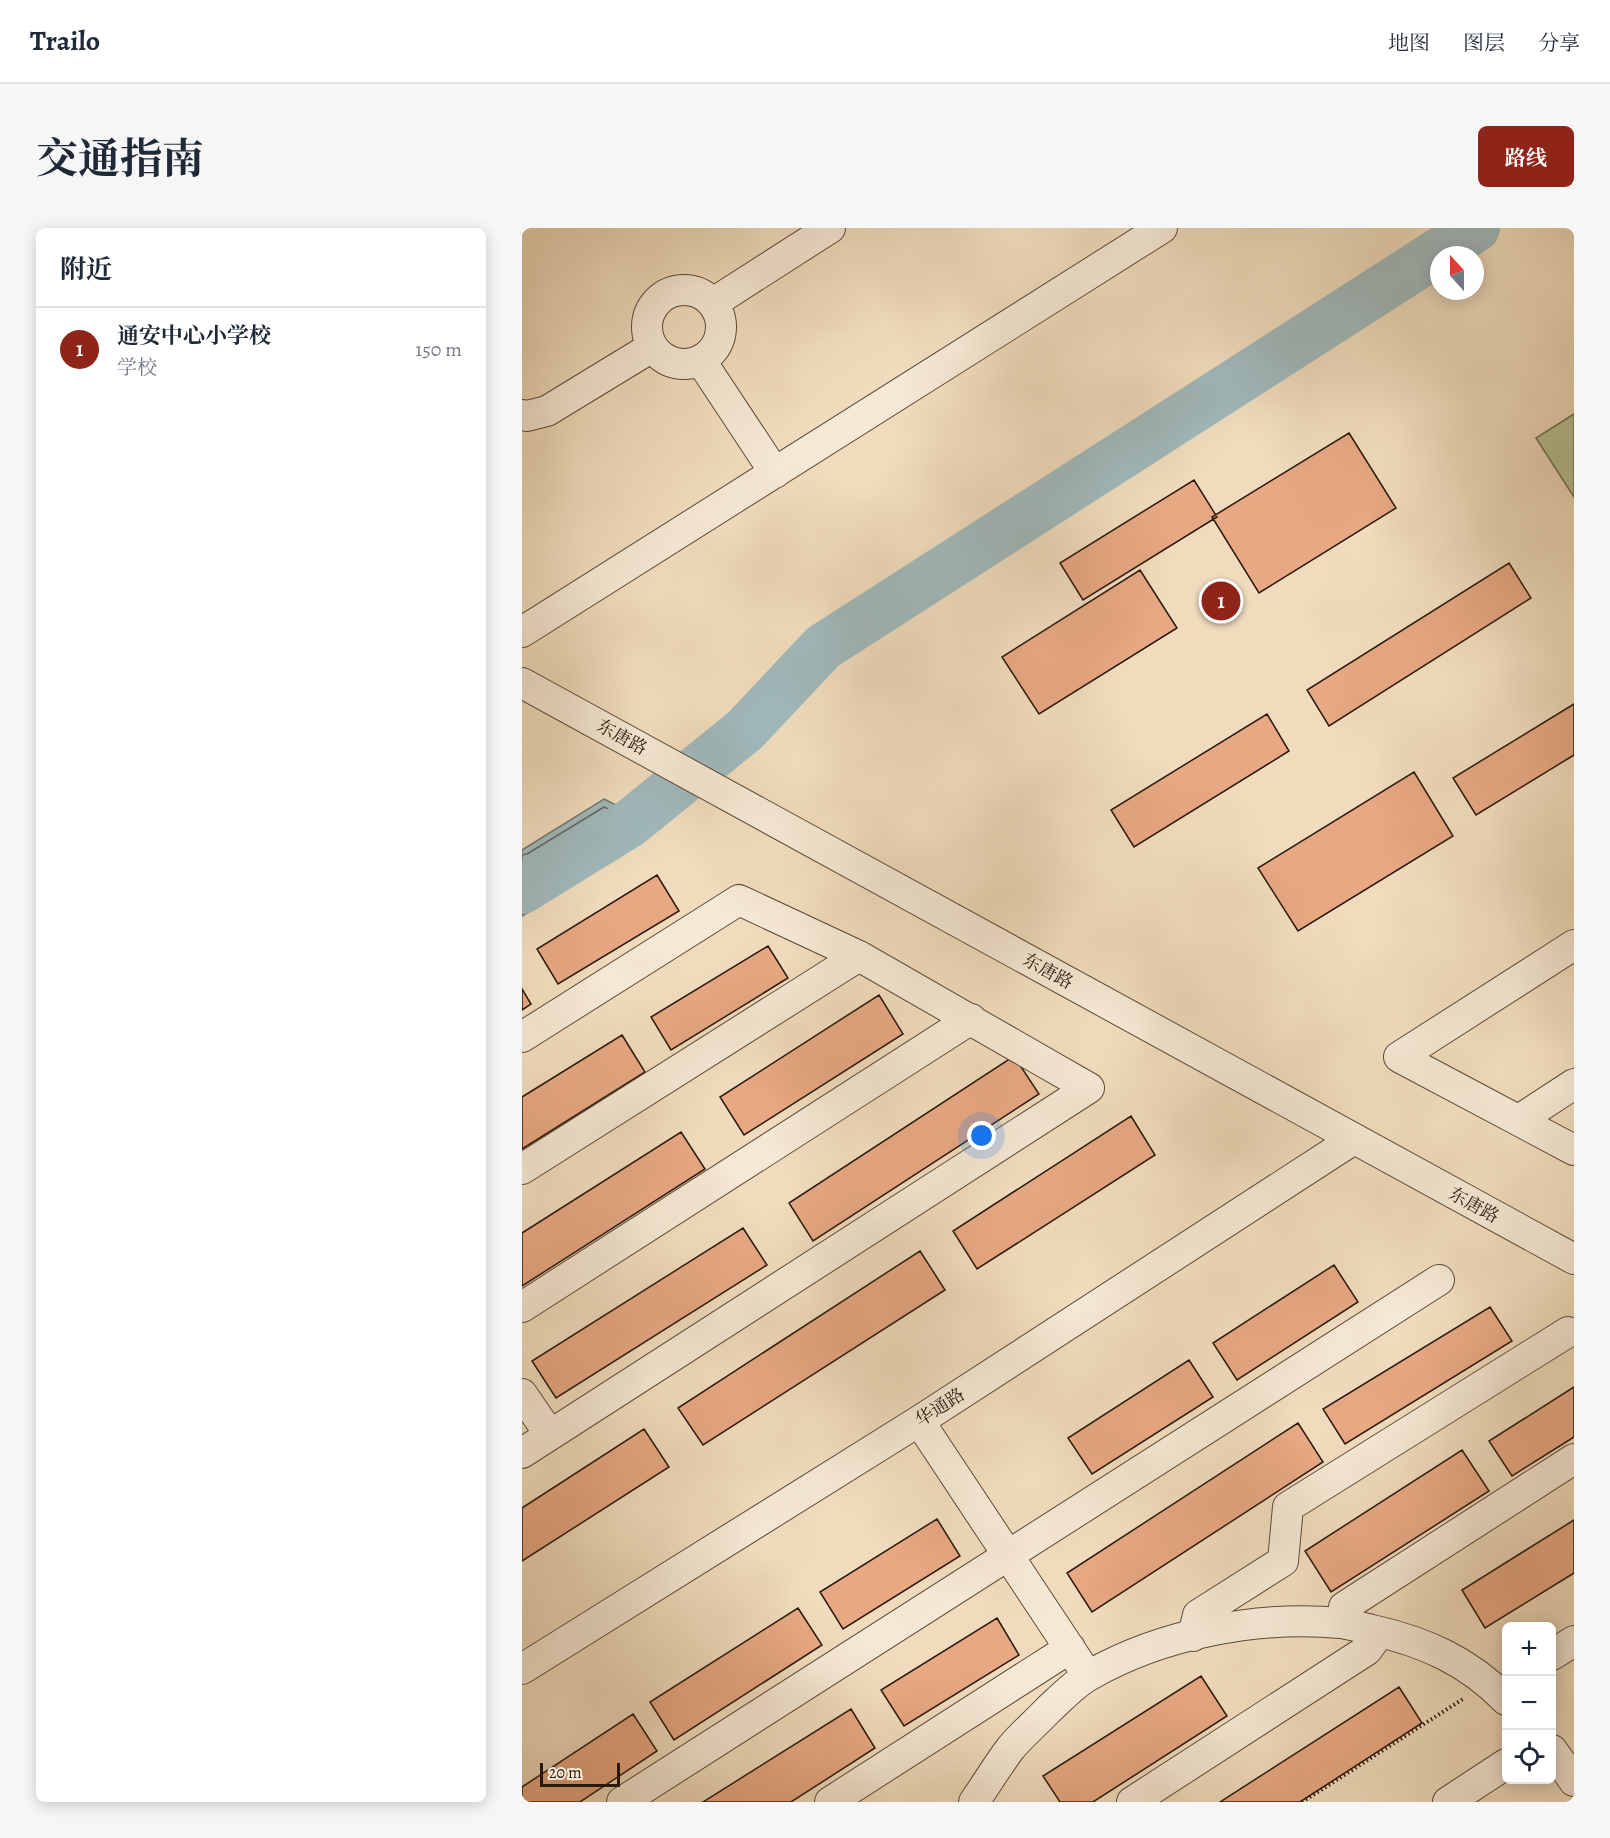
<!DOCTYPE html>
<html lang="zh">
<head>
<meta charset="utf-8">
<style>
  :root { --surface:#fff; --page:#f6f6f7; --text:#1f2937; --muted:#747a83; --line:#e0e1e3; --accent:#8f2418 }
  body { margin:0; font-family:Alegreya,"Noto Serif SC",serif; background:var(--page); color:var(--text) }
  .controls { position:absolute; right:18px; bottom:18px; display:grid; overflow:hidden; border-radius:9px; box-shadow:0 3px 15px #0003 }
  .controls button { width:54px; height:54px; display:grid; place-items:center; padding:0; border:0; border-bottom:2px solid var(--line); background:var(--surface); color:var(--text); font:30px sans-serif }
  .compass { position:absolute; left:908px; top:18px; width:54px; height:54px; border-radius:50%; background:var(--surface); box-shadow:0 3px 15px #0003; rotate:339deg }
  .scale { position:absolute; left:18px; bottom:15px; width:80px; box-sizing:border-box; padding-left:6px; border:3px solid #2a190d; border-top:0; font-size:16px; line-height:21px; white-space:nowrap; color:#2a190d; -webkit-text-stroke:4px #f5e8d4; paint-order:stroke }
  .you { position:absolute; left:460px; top:908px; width:21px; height:21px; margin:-15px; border:4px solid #fff; border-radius:50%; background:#1a73e8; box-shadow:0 0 0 9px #1a73e833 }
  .badge { display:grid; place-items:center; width:39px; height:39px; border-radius:50%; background:var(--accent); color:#fff; font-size:20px; font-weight:700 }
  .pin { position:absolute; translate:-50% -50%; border:3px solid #fff; box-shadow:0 2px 6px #0006 }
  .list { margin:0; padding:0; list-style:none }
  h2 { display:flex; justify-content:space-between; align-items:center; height:78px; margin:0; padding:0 24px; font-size:26px }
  h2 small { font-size:20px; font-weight:400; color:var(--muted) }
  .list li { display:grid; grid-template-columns:39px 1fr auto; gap:18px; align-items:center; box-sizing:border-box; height:84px; padding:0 24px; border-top:2px solid var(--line) }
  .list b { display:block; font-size:22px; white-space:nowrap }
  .list p { margin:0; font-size:20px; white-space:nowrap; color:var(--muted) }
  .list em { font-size:20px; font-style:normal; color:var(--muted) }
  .icon { flex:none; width:33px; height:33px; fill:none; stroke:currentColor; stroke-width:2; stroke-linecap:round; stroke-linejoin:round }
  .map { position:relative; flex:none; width:1052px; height:1574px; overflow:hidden; border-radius:9px }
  header { display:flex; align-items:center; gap:36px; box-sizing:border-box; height:84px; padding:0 30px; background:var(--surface); border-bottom:2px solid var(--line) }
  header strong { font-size:28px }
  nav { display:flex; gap:33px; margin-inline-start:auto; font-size:21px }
  .intro { display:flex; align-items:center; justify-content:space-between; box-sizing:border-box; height:144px; padding:0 36px }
  h1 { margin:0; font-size:42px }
  .button { padding:15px 27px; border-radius:9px; background:var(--accent); color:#fff; font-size:21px; font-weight:700 }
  main { display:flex; gap:36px; padding:0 36px }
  aside { flex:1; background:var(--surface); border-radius:9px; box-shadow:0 3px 15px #0003 }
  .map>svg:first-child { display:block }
</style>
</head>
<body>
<header>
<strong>Trailo</strong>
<nav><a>地图</a><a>图层</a><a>分享</a></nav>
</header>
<div class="intro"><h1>交通指南</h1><a class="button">路线</a></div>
<main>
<aside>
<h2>附近<small></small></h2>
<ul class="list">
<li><span class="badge">1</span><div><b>通安中心小学校</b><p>学校</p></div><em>150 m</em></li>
</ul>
</aside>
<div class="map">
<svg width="1052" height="1574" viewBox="0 0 1052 1574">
  <rect width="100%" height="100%" fill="#f0dcbd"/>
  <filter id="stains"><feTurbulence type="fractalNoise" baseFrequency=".00333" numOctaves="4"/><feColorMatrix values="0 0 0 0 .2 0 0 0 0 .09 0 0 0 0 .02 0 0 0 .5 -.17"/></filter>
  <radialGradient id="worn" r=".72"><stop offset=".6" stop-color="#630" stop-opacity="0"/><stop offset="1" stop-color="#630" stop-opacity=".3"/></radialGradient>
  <!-- green -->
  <path fill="#b5c294" stroke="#706e50" stroke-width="1.5" d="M1052,186v83l-38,-59z"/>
  <!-- water -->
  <path fill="#a0b9bc" stroke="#717976" stroke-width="1.5" d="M82,571l57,29 -139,88v-66z"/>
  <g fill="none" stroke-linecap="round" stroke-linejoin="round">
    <!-- shore -->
    <path stroke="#656964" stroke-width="1.5" d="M0,627l5,-1 77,-47 42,21 -2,3 -122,78
      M0,635l9,-2 73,-46 27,14 -2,3 -107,68
      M0,644l13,-3 69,-43 8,3 -1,4 -89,56"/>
    <!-- river -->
    <path stroke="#a0b9bc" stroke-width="48" d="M0,662l107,-66 116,-94 78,-83 653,-419"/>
  </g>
  <!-- building -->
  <path fill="#e7a883" stroke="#2a190d" stroke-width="1.5" d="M827,205l47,75 -137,85 -47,-76z
    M672,252l23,37 -134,83 -23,-37z
    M987,335l22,35 -202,128 -22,-36z
    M618,342l37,58 -138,86 -37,-57z
    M1052,476v51l-98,60 -23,-37z
    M745,486l22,37 -155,96 -23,-37z
    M892,544l39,64 -155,95 -40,-63z
    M135,647l22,36 -121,73 -21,-35z
    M246,718l20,32 -117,72 -20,-33z
    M0,761l9,15 -9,6z
    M357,767l24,39 -159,101 -24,-38z
    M100,807l23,37 -123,77v-52z
    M492,828l25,38 -226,147 -24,-38z
    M609,888l24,39 -178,114 -24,-38z
    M159,904l24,37 -183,117v-53z
    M221,1000l24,37 -211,133 -24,-37z
    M398,1023l25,39 -242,155 -25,-37z
    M812,1037l24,37 -121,78 -24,-37z
    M968,1079l22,34 -167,103 -22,-35z
    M667,1132l24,37 -121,77 -24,-36z
    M1052,1159v50l-62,39 -23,-35z
    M776,1195l25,39 -231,150 -25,-39z
    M122,1201l25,38 -147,94v-53z
    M940,1222l27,41 -158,101 -26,-41z
    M415,1291l23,37 -117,73 -23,-37z
    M1052,1292v53l-89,55 -23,-38z
    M276,1380l24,37 -148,95 -24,-38z
    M475,1390l22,37 -115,71 -23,-36z
    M679,1448l26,40 -134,86h-33l-17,-26z
    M877,1459l23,36 -122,79h-80z
    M329,1481l24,39 -84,54h-88z
    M111,1486l24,37 -77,51h-58v-15z"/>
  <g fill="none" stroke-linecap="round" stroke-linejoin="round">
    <!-- minor casing -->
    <g stroke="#5c4a39" stroke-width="32">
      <path id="minor" d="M125 99a37 37 0 1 1 74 0a37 37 0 1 1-74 0Z
        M191,75l117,-75
        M179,133l74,112
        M0,187l5,1 20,-5 105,-64
        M0,404l640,-404
        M0,455l1052,576
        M1052,717l-175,112 175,93
        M0,809l217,-137 120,56 230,132 -567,365
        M997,892l55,-36
        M0,941l337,-213
        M0,1079l449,-288
        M0,1166l28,41
        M397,1193l169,255
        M820,1395l2,-16 230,-148
        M671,1408l5,-21 85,-54 5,-54 280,-175
        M1030,1427l22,-14
        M0,1441l397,-248 435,-282
        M1030,1522l22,31
        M100,1574l817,-522
        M308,1574l240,-154
        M452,1574c12,-17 23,-36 36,-53 11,-14 26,-26 38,-39 13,-12 27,-27 42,-35 71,-41 169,-60 251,-52 10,1 21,5 31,7 53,12 96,31 134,70
        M610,1574l235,-152 13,-18
        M926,1574l58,-38"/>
    </g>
    <!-- path -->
    <path stroke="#2a190d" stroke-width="4" stroke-dasharray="1.5 3" stroke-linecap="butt" d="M780,1574l161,-103"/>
    <!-- minor -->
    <use href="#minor" stroke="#f5e8d4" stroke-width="30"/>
  </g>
  <g text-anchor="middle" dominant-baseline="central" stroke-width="4.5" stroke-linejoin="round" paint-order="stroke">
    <!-- street labels -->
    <g font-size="18" fill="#2a190d" stroke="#f5e8d4">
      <text transform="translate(100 509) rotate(29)">东唐路</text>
      <text transform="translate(526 743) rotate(29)">东唐路</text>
      <text transform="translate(952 977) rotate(29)">东唐路</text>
      <text transform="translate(418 1179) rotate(-33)">华通路</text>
    </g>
  </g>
  <rect width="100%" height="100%" filter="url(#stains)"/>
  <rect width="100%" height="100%" fill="url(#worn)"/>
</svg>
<div class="controls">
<button>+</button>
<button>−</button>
<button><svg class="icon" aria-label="locate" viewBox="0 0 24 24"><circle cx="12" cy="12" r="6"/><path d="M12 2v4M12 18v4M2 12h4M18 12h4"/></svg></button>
</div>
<svg class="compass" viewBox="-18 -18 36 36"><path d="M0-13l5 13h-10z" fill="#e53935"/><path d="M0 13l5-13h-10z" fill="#747a83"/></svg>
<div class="scale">20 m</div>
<div class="you"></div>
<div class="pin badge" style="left:699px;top:373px">1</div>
</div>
</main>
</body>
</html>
